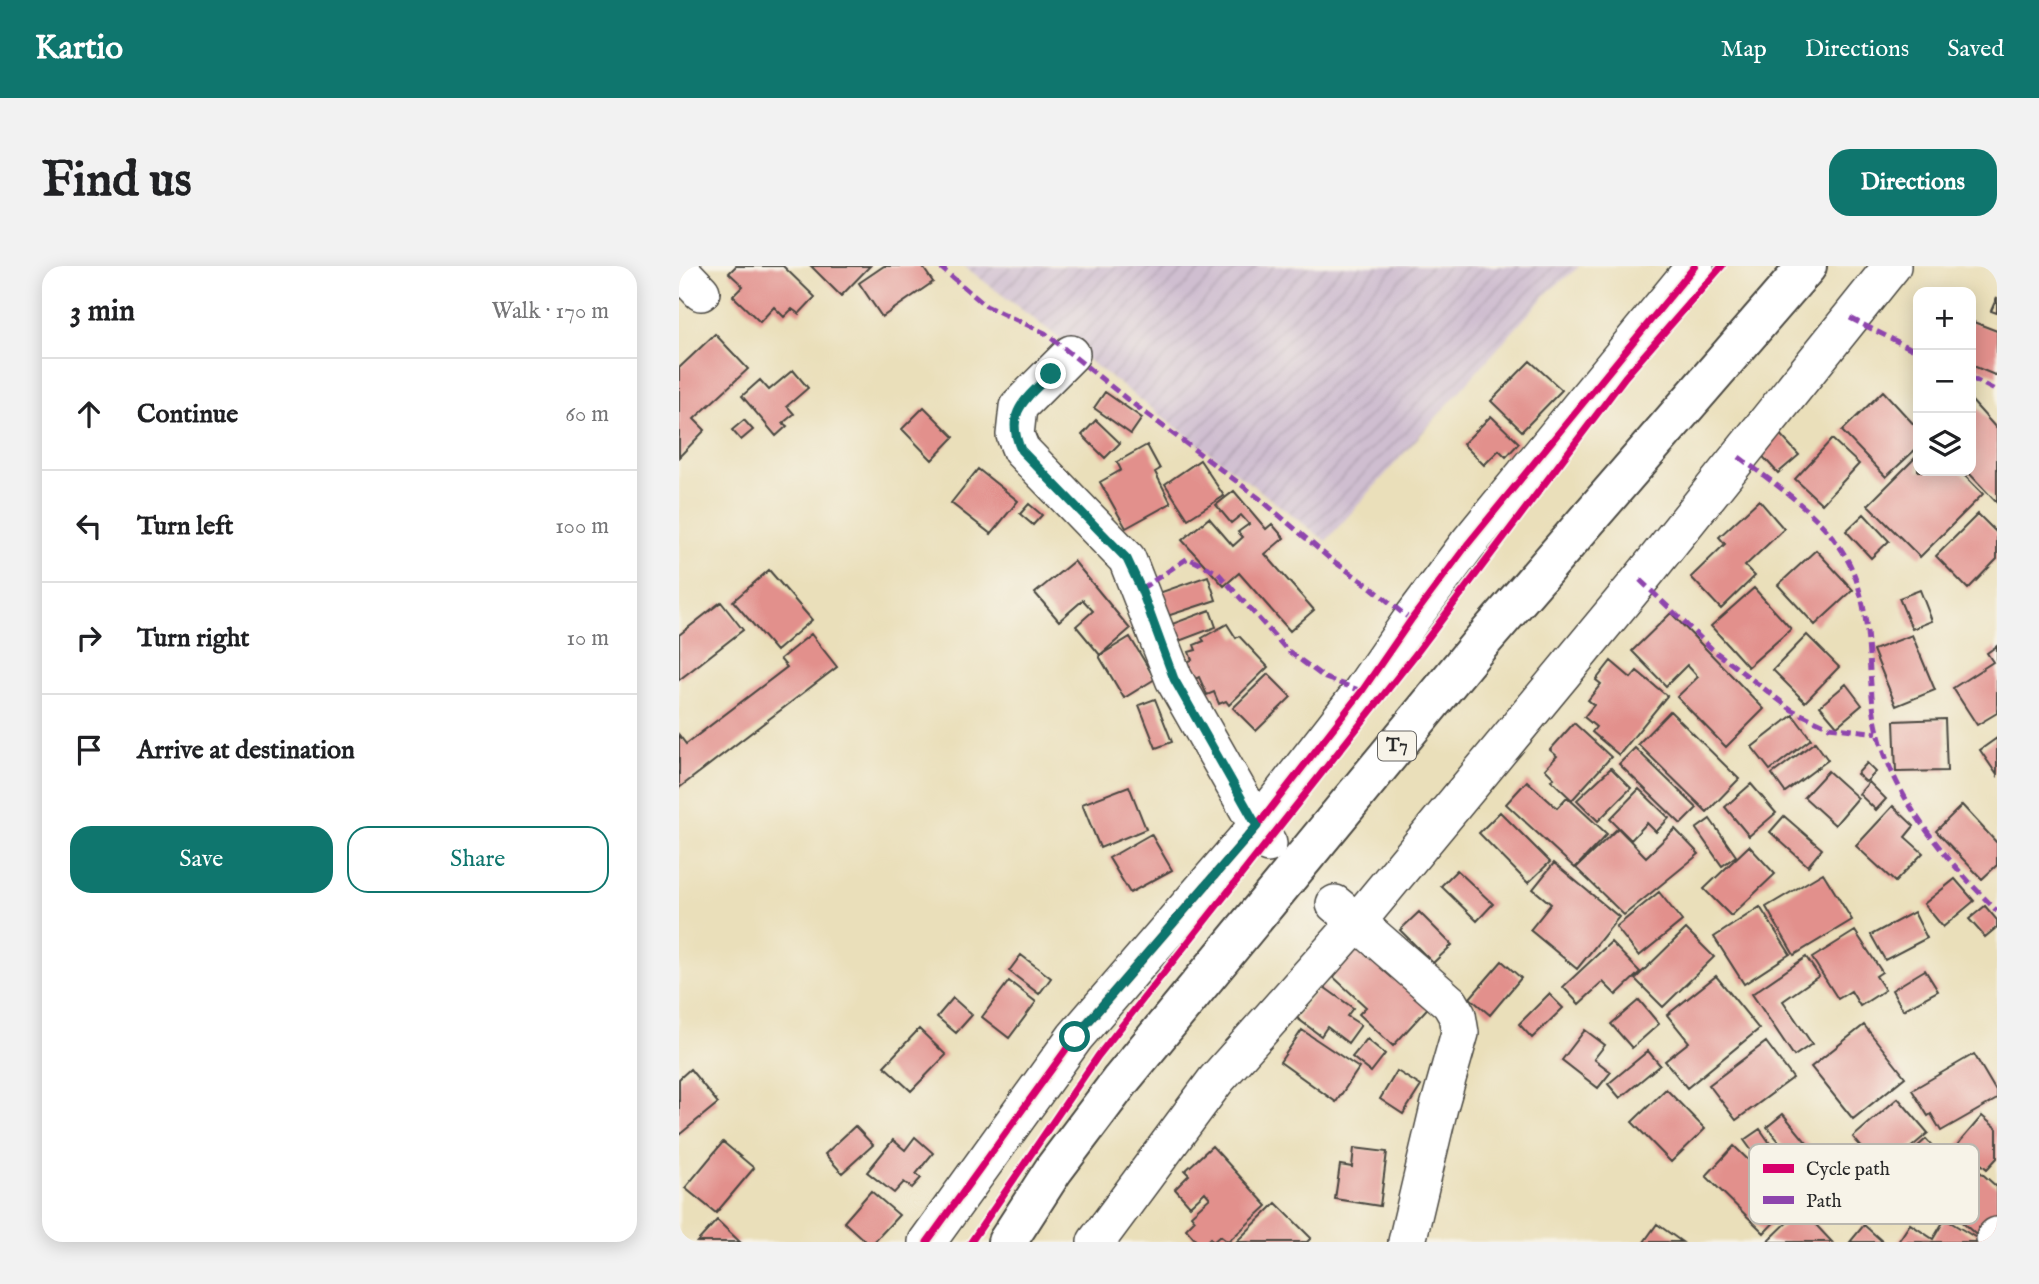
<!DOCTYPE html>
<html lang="en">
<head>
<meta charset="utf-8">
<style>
  :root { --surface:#fff; --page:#f2f2f2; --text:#202124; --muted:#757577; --line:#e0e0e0; --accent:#0f766e }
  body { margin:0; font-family:"IM FELL English",serif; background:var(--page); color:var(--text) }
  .controls { position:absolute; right:21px; top:21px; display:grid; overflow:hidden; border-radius:14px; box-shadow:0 4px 18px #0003 }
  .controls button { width:63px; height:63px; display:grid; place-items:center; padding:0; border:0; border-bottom:2px solid var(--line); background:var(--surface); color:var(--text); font:35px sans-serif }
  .stop { position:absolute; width:21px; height:21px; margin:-16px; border:5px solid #0f766e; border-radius:50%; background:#fff }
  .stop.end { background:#0f766e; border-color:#fff; box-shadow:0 2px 7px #0008 }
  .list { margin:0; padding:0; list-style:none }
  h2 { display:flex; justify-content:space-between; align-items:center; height:91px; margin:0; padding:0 28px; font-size:30px }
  h2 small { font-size:23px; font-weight:400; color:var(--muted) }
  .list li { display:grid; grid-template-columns:46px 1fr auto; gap:21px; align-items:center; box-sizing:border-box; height:112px; padding:0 28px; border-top:2px solid var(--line) }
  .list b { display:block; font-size:26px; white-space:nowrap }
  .list em { font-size:23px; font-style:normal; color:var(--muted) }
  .actions { display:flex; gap:14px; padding:21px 28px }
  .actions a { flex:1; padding:16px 0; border:2px solid var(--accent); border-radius:21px; text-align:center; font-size:24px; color:var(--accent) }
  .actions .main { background:var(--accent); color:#fff }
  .icon { flex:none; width:38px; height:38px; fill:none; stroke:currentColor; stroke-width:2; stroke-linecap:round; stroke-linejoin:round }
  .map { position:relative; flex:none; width:1318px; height:976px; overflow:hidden; border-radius:21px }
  header { display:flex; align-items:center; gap:42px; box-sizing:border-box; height:98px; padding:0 35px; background:var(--accent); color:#fff }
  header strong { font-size:33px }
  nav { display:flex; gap:38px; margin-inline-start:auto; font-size:24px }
  .intro { display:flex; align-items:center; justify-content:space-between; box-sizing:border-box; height:168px; padding:0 42px }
  h1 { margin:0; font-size:49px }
  .button { padding:18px 32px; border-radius:21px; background:var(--accent); color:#fff; font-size:24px; font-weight:700 }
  main { display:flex; gap:42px; padding:0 42px }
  aside { flex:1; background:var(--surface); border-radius:21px; box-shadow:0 4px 18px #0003 }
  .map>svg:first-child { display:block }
</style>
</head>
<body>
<header>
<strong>Kartio</strong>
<nav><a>Map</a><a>Directions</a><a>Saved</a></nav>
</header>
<div class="intro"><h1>Find us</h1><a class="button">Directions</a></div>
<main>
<aside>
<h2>3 min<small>Walk · 170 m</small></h2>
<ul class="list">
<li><svg class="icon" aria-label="ahead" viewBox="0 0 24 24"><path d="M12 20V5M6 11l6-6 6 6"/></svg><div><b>Continue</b></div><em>60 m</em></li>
<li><svg class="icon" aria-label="left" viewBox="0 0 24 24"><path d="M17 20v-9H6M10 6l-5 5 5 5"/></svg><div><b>Turn left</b></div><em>100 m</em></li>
<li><svg class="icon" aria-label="right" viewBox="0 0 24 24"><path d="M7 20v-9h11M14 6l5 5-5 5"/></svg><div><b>Turn right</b></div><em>10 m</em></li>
<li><svg class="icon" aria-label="arrive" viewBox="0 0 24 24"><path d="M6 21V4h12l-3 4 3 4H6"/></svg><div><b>Arrive at destination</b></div></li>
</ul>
<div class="actions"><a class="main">Save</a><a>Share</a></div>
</aside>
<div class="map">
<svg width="1318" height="976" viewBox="0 0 1318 976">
  <defs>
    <pattern id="industrial-furrows" width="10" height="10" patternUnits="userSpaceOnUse" patternTransform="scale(1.75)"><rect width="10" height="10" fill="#cfbed0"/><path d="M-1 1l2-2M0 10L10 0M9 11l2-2" fill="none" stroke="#b2a3b3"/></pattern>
  </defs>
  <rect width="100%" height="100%" fill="#f7f3e8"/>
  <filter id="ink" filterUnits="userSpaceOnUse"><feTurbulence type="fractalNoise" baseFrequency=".0143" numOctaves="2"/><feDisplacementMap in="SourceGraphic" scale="14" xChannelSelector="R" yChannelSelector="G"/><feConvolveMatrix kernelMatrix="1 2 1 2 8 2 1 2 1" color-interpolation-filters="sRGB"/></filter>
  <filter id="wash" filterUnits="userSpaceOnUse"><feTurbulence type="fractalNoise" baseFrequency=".00686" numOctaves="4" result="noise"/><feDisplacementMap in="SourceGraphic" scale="28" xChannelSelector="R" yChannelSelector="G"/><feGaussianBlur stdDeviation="1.57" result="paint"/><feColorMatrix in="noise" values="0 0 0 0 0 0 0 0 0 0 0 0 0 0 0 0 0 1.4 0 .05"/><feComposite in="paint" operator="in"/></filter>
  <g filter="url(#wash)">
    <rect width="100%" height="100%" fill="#eadfba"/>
    <!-- industrial -->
    <path fill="url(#industrial-furrows)" d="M285,0h616l-32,26 -222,249z"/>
    <g id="blocks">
      <!-- building -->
      <path fill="#e2908c" d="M57,0h47l32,31 -16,17 -7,-5 -8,8 -10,-10 -14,15 -27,-26 10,-10 -14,-13z
        M132,0h59l-29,30z
        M205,0h38l11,16 -51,35 -23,-34z
        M1318,31v16l-6,-2z
        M1292,55l26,10v45l-26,-11z
        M36,68l33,35 -54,50 11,11 -26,27v-89z
        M851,95l32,29 -40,41 -31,-30z
        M114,104l15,18 -21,18 7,8 -11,9 4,3 -11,10 -34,-40 18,-16 9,10z
        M1204,125l35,38v18l-32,30 -44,-46z
        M426,126l37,26 -11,16 -37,-26z
        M1292,134l26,29v74l-30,-32h4z
        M245,141l30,30 -22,23 -30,-31z
        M812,150l28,27 -13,14 -7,-7 -15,15 -21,-21z
        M65,154l9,10 -12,10 -9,-10z
        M417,154l24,23 -15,15 -23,-23z
        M1097,164l23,25 -21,18 -22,-24z
        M1153,173l27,25 -37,40 -27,-25z
        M468,179l13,24 -5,3 16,31 -45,25 -26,-46 21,-12 -4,-8z
        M1239,189v16h42l23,23 -63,63 -52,-52z
        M521,194l24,36 -36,23 -23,-35z
        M299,203l40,32 -27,33 -40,-31z
        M555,225l32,38 6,-5 12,14 -19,16 49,56 -24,21 -51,-58 -15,13 -42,-46 27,-22 24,28 10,-9 -5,-5 11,-8 -8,-9 -10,8 -15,-18z
        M1080,234l25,29 -39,37 10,10 -34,33 -30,-32 34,-33 -6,-7z
        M350,238l13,11 -9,10 -13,-11z
        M1185,248l25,27 -18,17 -25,-27z
        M1299,248l19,19v26l-29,30 -32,-33z
        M1137,284l37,40 -38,35 -37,-40z
        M395,295l56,68 -30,26 -24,-29 17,-15 -10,-11 -24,21 -24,-28z
        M90,304l43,50 -36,31 -43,-50z
        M529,310l8,24 -52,17 -8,-23z
        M1075,322l37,41 -43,38 -37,-41z
        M1241,324l12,31 -20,8 -13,-31z
        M42,336l22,28 -64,50v-45z
        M531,344l6,17 -45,17 -7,-17z
        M992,347l93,96 -38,38 -49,-50 21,-20 -11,-12 -21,21 -34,-35z
        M548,358l9,14 3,-2 29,31 -39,38 -3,-4 -7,3 -5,-12 -7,3 -8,-18 -6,3 -7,-18 6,-2 -3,-8 7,-2 -2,-5 10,-4 -2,-3z
        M132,368l26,33 -158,121v-53l7,9 101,-77 -7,-8z
        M1128,369l32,32 -34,35 -32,-32z
        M1233,369l23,55 -39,16 -23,-56z
        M451,371l25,42 -31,19 -25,-42z
        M1318,380v67l-20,12 -24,-37 40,-26 -6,-9z
        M932,395l20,17 6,-7 30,25 -48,59 -27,-23 4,-5 -12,-10 10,-12 -6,-5 13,-16 -5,-4z
        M589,408l23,23 -35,34 -23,-23z
        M1167,418l16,21 -25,21 -17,-20z
        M476,433l17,43 -16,6 -17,-43z
        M991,445l69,68 -32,33 -69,-68z
        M1114,449l18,24 -41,31 -18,-23z
        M1266,453l2,52 -51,1 -2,-51z
        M895,457l37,34 -39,43 -21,-20 3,-2 -9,-9 12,-13 -7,-6z
        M1318,472v37l-17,-25z
        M1136,476l13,18 -43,32 -13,-18z
        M956,482l62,60 -16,16 -62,-60z
        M1188,497l9,9 -10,10 -9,-8z
        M932,502l20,20 -33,33 -21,-21z
        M1149,505l30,27 -23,27 -31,-28z
        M848,515l30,27 10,-11 40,37 -32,34 -69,-64z
        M1190,516l17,17 -10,11 -17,-16z
        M1072,518l25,29 -27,23 -24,-29z
        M450,520l17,43 -46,19 -18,-44z
        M960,523l30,29 -13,14 -9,-9 -16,17 -21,-21z
        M1283,539l35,38v22l-15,14 -46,-48z
        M1214,540l21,20 -9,11 18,16 -28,29 -39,-36z
        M821,546l50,50 -22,21 -49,-50z
        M1105,550l38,33 -14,17 -38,-34z
        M1031,553l26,37 -14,10 -26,-37z
        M939,562l28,29 29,-28 24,25 -75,61 -48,-47z
        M472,568l21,36 -42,23 -21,-35z
        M1070,580l26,28 -44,42 -27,-27z
        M875,597l65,54 -42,52 -47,-39 21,-26 -18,-15z
        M778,604l36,34 -16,17 -36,-35z
        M1144,607l29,47 -58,35 -28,-48z
        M1276,613l19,22 -31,26 -19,-23z
        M980,626l23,29 -43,35 -23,-29z
        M1306,640l12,14v7l-12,10 -16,-18z
        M1081,641l30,47 -46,30 -30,-47z
        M740,646l33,33 -19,18 -33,-33z
        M1235,646l13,26 -42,22 -14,-25z
        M1007,663l28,28 -51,50 -28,-28z
        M1176,665l27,41 -6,4 9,14 -25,16 -9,-15 -13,8 -26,-41z
        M684,671l71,64 -41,45 -34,-32 7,-7 -37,-34z
        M932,676l29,30 -24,23 -13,-13 -24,22 -16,-17z
        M342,689l30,23 -12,16 -30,-23z
        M1127,691l13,19 -36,25 29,43 -18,12 -42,-62z
        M823,695l19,17 -31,37 -20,-17z
        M1246,704l13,21 -35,19 -11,-20z
        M1037,710l43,53 -72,59 -22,-27 24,-19 -22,-27z
        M330,715l27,21 -27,36 -27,-21z
        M642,719l32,23 -6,8 14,9 -13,18 -21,-16 -6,9 -24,-18z
        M870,728l14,14 -31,30 -13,-14z
        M274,732l19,17 -16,18 -19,-16z
        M960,734l20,24 -27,24 -21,-24z
        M1185,759l41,52 -52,42 -42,-52z
        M240,763l27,26 -35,36 -27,-25z
        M623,764l57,38 -23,34 -56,-40z
        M906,764l20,15 -11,14 17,13 -13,16 -36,-28z
        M688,773l18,15 -14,18 -19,-15z
        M1087,776l27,36 -57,42 -27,-35z
        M969,785l12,14 -40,33 -12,-14z
        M1295,788l23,39v6l-56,32 -10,-17 -3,2 -16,-26z
        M11,803l28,34 -39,32v-56z
        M718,805l24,15 -18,28 -23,-15z
        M987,823l39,40 -34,33 -39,-40z
        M1219,832l30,35 -46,39 -29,-35z
        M1104,848l42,51 -16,13 -42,-51z
        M1303,850l15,13v29l-10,11 -29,-25z
        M176,860l18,19 -31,28 -17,-19z
        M1081,863l28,40 -15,11 -29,-40z
        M236,871l18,16 -17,21 5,4 -9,10 -8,-6 -10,11 -27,-21 26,-32 12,10z
        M1247,873l30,33 -40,35 -29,-33z
        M44,876l31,26 -38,45 -31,-25z
        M533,880l55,60 -39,36 -8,-6 -7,6 -3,-4 -4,4h-9l-11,-13 9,-9 -4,-5 19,-17 -5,-6 -15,14 -15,-17 14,-14 -4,-4z
        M1055,880l41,40 14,-15 18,17 -43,45 -58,-57z
        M675,882l33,4 -7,54 -45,-7 5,-34 12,2z
        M1291,897l27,24v37l-15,16 -45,-40z
        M192,925l28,24 -25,27h-8l-22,-20z
        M597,937l35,35 -4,4h-71z
        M1122,943l31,33h-65z
        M1266,953l38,23h-85l12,-18 23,15z
        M38,954l23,22h-43z
        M978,958l25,18h-38z
        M1185,959l19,17h-33z"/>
    </g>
  </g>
  <g filter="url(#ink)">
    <use href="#blocks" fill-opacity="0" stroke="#484640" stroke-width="2"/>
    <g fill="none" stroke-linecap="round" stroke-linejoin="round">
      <!-- minor casing -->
      <g stroke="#484640" stroke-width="40">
        <path id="minor" d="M0,3l22,23
          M392,88l-53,53 -3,28 6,15 106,109 47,120 94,165
          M656,638l22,18 283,-342 252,-314
          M1316,972l2,-2
          M248,976l148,-205 182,-211 105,-135 49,-71 56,-75 228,-279
          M417,976l120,-162 141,-158 93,81 7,12 3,18 -21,74 -32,135"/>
      </g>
      <!-- highway casing -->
      <g stroke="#484640" stroke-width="42">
        <path id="highway" d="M328,976l47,-73 67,-89 358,-435 328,-379"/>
      </g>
      <!-- minor -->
      <use href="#minor" stroke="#fff" stroke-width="37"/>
      <!-- highway -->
      <use href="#highway" stroke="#fff" stroke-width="38"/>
      <!-- quiet -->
      <path stroke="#8e44ad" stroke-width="5" stroke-dasharray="10 5" stroke-linecap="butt" d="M260,0l47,40 59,27 83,67 131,98 70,60 39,27 43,35
        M1171,52l68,34
        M1292,112l26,13
        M1060,191c38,29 84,58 108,102 24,44 20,97 26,146 10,83 67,148 124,206
        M961,314l72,69 80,61 37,17 48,6
        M462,323l47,-31 30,15 69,77 38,28 37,13"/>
      <!-- cycleway casing -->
      <g stroke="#f7f3e8" stroke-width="11">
        <path id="cycleway" d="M248,976l148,-205 182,-211 105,-135 49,-71 56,-75 228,-279
          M292,976l127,-186 317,-401 210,-278 97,-111"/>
      </g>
      <!-- cycleway -->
      <use href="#cycleway" stroke="#d6006c" stroke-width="7"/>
    </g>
  </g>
  <g fill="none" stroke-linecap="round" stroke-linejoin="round" filter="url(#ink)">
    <!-- route -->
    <path stroke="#0f766e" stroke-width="9" d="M372,108c-25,25 -47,38 -30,76l106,109 14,30 33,90 83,147 -182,211"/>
  </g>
  <g text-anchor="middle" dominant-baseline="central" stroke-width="6" stroke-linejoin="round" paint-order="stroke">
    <!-- shield labels -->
    <rect fill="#f7f3e8" stroke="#686764" stroke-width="2" x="699" y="465.5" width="38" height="29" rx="5"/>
    <g font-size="18" font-weight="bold" fill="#2b2b2b">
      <text x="718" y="480">T7</text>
    </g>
  </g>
  <!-- legend -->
  <rect x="1070" y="878" width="230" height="80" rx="10" fill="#f7f3e8" stroke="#bab7af" stroke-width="2"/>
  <rect x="1084" y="898" width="31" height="9" fill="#d6006c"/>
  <rect x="1084" y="930" width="31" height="8" fill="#8e44ad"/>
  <g font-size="19" fill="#2b2b2b">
    <text x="1127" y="909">Cycle path</text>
    <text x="1127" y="941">Path</text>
  </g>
</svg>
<div class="controls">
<button>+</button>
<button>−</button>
<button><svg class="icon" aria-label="layers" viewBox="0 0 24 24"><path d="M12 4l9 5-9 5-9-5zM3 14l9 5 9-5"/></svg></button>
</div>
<div class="stop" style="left:396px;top:771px"></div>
<div class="stop end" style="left:372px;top:108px"></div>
</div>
</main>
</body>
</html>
